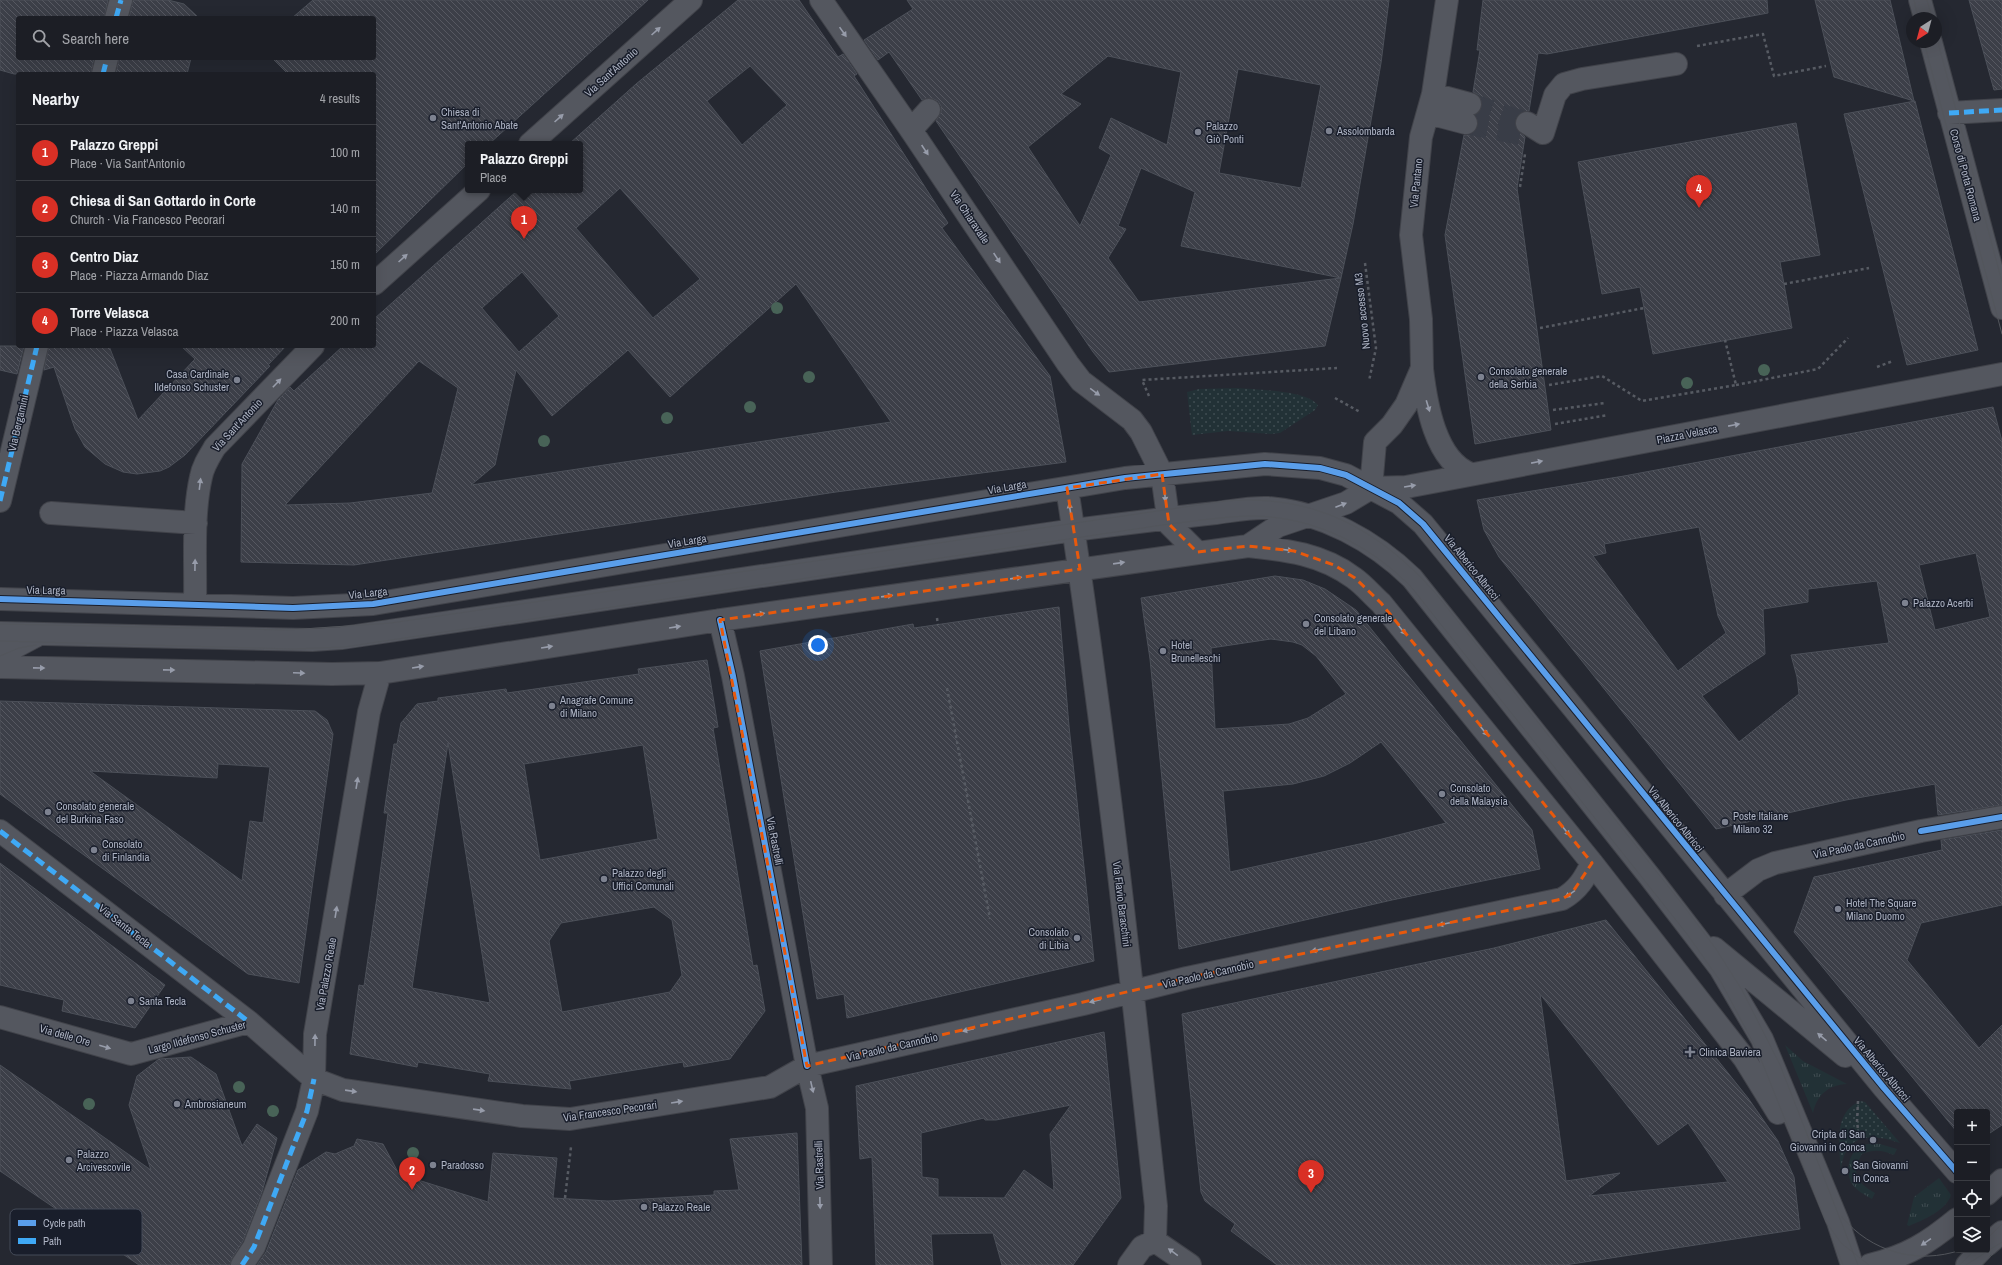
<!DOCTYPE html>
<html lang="en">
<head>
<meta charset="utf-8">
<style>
  :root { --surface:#1c1e25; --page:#25272d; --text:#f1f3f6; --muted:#a0a2a7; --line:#3a3c42; --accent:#d93025 }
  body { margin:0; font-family:"Archivo Narrow",sans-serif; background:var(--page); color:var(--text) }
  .controls { position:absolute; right:12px; bottom:12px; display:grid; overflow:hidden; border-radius:4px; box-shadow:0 4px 16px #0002 }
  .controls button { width:36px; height:36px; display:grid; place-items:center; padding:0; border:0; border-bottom:1px solid var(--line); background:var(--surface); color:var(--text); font:20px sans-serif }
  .compass { position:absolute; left:1906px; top:12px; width:36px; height:36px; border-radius:50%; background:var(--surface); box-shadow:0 4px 16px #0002; rotate:216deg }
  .you { position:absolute; left:818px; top:645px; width:14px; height:14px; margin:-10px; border:3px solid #fff; border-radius:50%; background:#1a73e8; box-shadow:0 0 0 6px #1a73e833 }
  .badge { display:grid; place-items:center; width:26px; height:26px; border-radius:50%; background:var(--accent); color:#fff; font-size:13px; font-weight:700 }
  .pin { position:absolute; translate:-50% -33px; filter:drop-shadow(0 1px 2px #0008) }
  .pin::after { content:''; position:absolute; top:21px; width:14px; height:12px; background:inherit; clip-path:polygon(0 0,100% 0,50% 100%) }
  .popup { position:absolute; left:465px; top:141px; width:118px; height:52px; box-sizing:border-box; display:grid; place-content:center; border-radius:4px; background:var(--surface); filter:drop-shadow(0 1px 3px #0005); font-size:13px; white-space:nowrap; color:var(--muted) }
  .popup b { font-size:15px; color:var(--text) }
  .popup::after { content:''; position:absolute; left:50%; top:100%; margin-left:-8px; border:8px solid transparent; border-top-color:var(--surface) }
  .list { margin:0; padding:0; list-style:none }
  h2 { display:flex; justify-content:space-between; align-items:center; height:52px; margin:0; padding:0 16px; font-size:17px }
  h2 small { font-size:13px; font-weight:400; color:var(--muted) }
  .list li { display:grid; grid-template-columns:26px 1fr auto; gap:12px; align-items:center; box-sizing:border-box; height:56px; padding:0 16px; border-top:1px solid var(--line) }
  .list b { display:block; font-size:15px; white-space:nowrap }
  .list p { margin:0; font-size:13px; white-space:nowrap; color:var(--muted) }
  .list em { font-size:13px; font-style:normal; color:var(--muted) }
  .icon { flex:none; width:22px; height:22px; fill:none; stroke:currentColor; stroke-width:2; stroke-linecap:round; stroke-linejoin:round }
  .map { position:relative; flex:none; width:2002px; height:1265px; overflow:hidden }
  .search { position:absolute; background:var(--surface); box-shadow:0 4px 16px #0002; left:16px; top:16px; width:360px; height:44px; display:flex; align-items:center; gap:10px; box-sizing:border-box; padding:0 14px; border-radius:4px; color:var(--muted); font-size:15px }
  .panel { position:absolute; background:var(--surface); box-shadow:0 4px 16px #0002; left:16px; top:72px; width:360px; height:276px; border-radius:4px }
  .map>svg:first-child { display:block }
</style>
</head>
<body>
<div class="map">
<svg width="2002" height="1265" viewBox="0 0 2002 1265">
  <defs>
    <pattern id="grass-tufts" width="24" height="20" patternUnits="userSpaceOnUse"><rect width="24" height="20" fill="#223136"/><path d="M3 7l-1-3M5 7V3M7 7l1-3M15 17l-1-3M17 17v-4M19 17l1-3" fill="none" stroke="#3f4c51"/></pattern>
    <pattern id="garden-dots" width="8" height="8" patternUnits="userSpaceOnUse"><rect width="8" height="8" fill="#223136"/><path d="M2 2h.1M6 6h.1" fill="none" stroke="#3f4c51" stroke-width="1.8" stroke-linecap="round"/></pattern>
    <pattern id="building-back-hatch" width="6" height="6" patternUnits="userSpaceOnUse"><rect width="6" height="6" fill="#3c3f48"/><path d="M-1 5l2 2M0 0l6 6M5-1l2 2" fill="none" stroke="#565861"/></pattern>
  </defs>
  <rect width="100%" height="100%" fill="#252831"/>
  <!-- grass -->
  <path fill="url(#grass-tufts)" d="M1785,1045l18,16 44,23c-19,1 -30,11 -34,29z
    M1880,1144l17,5 -3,6c-12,-5 -20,-6 -32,-1 -11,20 -6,28 13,39l-3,6c-7,-4 -15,-8 -20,-15 -7,-12 -4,-31 9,-38 5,-3 13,-2 19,-2z
    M1939,1178l12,17c-5,16 -28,25 -42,31l-2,-1 7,-28z"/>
  <!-- garden -->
  <path fill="url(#garden-dots)" d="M1237,388c20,2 70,2 81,17l-3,5 -35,23 -9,1 -43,-3 -36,4 -5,-43 12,-3z
    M1861,1101l4,1 35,41c-30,-11 -56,-9 -59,28 -2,-24 -8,-60 20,-70z"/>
  <!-- building -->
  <path fill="url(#building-back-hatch)" stroke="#4c5059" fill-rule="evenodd" d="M0,0h108l-4,18h-86v40h76l-3,16h-77l-14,-4z
    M133,0h35l16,4 15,14h-70z
    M313,0h335l-159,144h-21v19l-94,92v-181h-86l-16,-16h102v-40h-82z
    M738,0h61l39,57 5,-3 14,20 -3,2 94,147 -6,5 108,148 16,86 -230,30 -482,73 -113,-3 1,-98 36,-64 12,-13 4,4 49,-45h31v-27l144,-129h62v-46h-11l67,-60zM750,66l37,39 -45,40 -35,-44zM620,188l80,91 -47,39 -77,-90zM522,272l37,44 -40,36 -37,-44zM796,284l95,138 -420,63 24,-20 21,-95 36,46 76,-66 42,47zM419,361l39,27 -26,105 -82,10 -65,2z
    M907,0h482l-8,63 -28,161 -12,54 -160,-32 14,-54 -54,-24 -23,58 8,3 -18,29 31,44 202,-24 -16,68 -216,26 -16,-20 -157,-231 5,-9v-6l-3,-5 -7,-3 -9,2 -33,-48 -11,8 -14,-20 49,-31zM1108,56l73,16 -14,73 -56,-27 -12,30 12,7 -31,71 -52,-79 53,-43 -20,-10zM1238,69l83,16 -20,103 -82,-15z
    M1483,0h284l1,13 -221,41 -9,-1 -9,58 -8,1 -5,5 -1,6 1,6 9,8 -8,51 34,242 -76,14 -30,-209 19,-100h6l5,-4 3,-5 -3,-11 7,-8v-6l-3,-6 -6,-3 7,-42h-3z
    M1815,0h75l24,101 -80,-24z
    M1969,0h33v89l-8,1z
    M119,58h72l-4,16h-71z
    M1915,101l63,249 -71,15 -63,-251z
    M1796,123l24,132 -40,7 12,66 -139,26 -13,-67 -38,7 -24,-132z
    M0,346h24l-7,28 -17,-4z
    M49,346h60l29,74 57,-61 -14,-13h105l-18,19 2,1 -85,89 -16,12 -9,4 -23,3 -14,-2 -18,-8 -20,-17 -10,-18 -21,-62 -10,3z
    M1993,407l9,34v364l-64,10 -3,-31 -89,16 -130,29 -217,-272 -15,-27 -7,-30 147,-24zM1699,527l19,89 8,17 -48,38 -85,-115 13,-3 -2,-9zM1976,553l14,64 -55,13 -16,-65zM1877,581l12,62 -98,12 6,22 2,17 -60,48 -37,-46 63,-42 -2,-45 45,-7v-13z
    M1275,576l28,4 22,9 31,21 176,220 8,39 -148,31 -213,49 -29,-290 -9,-61zM1271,639l22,3 9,3 14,11 30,38 -38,24 -19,6 -74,5 -4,-81zM1381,742l65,81 -68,17 -148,32 -7,-81 70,-7 31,-8 26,-13z
    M1059,607l10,119 25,235 -247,57 -3,-24 -27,5 -57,-348 153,-27 1,4z
    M707,660l11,67 -5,1 40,238 4,-1 8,46 -35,48 -46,8 -1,-5 -114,19 2,8 -83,-8 2,-7 -72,-12 -1,5 -67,-13 9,-69 5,1 13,-89 11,-84h-4l10,-69h3l4,-21 16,-19 21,-3v-3l68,-9 1,4 132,-19 -1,-5zM448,743l42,260 -78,-15zM643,745l15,94 -118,21 -16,-96zM654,907l18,13 10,55 -12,17 -108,20 -13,-71 12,-18z
    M0,701l315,10 12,9 6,14 -34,249 -51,-9 -248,-180zM218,764l52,3 -7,56 -13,-2 -8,60 -152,-110 127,7z
    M2002,830v75l-81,18 -14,37 72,88 23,-23v100l-15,10v-23h-30v20l-163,-200 20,-55 128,-27 -1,-10z
    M0,863l165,122 -30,43 -73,-17 2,-11 -64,-15z
    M1606,920l142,178 30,43 16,36 6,52 -235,36h-288l-46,-34 4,-7 -30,-23 -4,-9 -19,-178 312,-66zM1540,994l118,151 30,-22 40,59 -139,14 31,-23 -54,8z
    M1104,1032l17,166 -48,67h-71l-9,-32 -62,1 2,31h-57l-4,-108 -12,2 -4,-73zM1071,1105l-21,29 4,57 -30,-21 -20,28 -66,-1v-18l-16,-2 -1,-44 63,-15 1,2h11z
    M191,1057l25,17 26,72 15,-22 20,14 -15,54 -19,49 -11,17 -2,7h-91l-139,-94v-106l151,105 -22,-65 8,-29 22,-17z
    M797,1133l5,132h-545l9,-13 32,-82 28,-18 9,2 19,-8 3,-7 26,5 16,30 89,28 5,-49 64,5 -4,40 55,3 106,-6v-4l25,-1 -9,-51z"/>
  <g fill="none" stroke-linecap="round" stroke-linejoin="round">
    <!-- minor-tunnel -->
    <path stroke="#393d47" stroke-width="22" stroke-dasharray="22 11" stroke-linecap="butt" d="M1470,104l56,19
      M1466,123l59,12"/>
    <!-- minor casing -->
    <g stroke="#41434a" stroke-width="24">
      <path id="minor" d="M821,0l90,130 157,234 13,17 51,39 9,12 21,42 7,50 28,28
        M1920,0l5,18
        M116,18l5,-18
        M1931,42l71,266
        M103,74l4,-16
        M1433,94l37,10
        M1428,113l38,10
        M1949,113l53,-3
        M1527,123l16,10
        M911,130l18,-20
        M1543,133l12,-38 9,-11 18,-5 94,-15
        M530,144l161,-144
        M374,284l105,-94
        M1422,369c4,34 13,92 49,105
        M1067,488c37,238 63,478 89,718l-1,35
        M1371,488l4,-46 17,-17 14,-20 16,-37 -1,-49 -10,-84 10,-98 12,-43 14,-94
        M0,501l37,-155
        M51,513l145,10
        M1248,546c39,4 74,8 106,32 10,7 18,17 27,25l211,260 152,195 34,55
        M0,599l293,9 80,-4 752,-126 140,-14 55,4 26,7 53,28 24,21 461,564 73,84
        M195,604c1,-39 -3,-88 6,-127 2,-11 8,-20 14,-30l98,-101
        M720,620l13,56 74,390 10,42 4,157
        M0,633l312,7 30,-2 732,-108c47,-6 95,-12 142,-17 16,-2 35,-6 52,-5 54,4 106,33 144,70l238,299 70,91 42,71 76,183 14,43
        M0,655l36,-19
        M0,667l332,7 48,-1 340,-53 528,-74 30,-20 68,-23 25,-15 35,-1 596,-113
        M0,831l249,191 65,57 29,11 179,26 48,3 200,-32 37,-21 276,-62 104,-26 375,-79c16,-9 23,-21 30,-36
        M1725,895l33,-25 17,-7 146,-32 81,-14
        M1714,948l131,108
        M0,1017l131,37 118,-32
        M1987,1194l15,-14
        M1155,1241l35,24
        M1987,1245l15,-13
        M242,1265l12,-18 53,-136 7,-32 1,-45 54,-322 11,-39
        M1129,1265l13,-18 13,-6
        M1870,1265c37,-9 58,-22 87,-46
        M1967,1265l14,-15"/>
    </g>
    <!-- path -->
    <path stroke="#575b63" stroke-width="2.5" stroke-dasharray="3 3" stroke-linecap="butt" d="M1697,46l66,-12 11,42 52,-10
      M1520,187l5,-33
      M1365,263l11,85 -7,33
      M1784,284l85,-16
      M1540,328l104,-20
      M1877,367l16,-6
      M1549,385l53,-9 40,25 94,-16 -11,-45
      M1736,385l82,-16 30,-31
      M1149,396l-7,-16 195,-12
      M1335,398l25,14
      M1553,410l52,-7
      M1555,424l53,-9
      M937,618l1,7
      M947,688l43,231
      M1858,1101l-1,20 2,17
      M565,1198l6,-51"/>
    <!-- minor -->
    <use href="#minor" stroke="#54575f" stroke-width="22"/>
    <!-- tram -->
    <path stroke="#53565c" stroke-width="1" d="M1914,0l4,18
      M1927,0l5,18
      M1936,35l66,247
      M1924,42l78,292
      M0,624l288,6 103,-7 835,-122c89,-7 153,28 211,94l246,310 33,44 26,41 38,75 78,200
      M0,641l293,8 51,-2 825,-123c28,-3 57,-8 85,-8 60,1 117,29 158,72l275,346 34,48 37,70 68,170 15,21 28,22
      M0,656l19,-8 17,-3
      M1842,1217c29,35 75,48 119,33
      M1831,1235l12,30
      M1987,1239l15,-15
      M1960,1265l15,-15
      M1966,1265l36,-23
      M1981,1265l12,-11"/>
    <!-- quiet -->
    <path stroke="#3fa9f5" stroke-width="5" stroke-dasharray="10 5" stroke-linecap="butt" d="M116,18l5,-18
      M103,74l4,-16
      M1949,113l53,-3
      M0,501l37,-155
      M0,831l249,191
      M242,1265l12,-18 53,-136 7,-32"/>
    <!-- cycleway casing -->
    <g stroke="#191e2b" stroke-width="8">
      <path id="cycleway" d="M0,599l293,9 80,-4 752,-126 140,-14 55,4 26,7 53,28 24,21 461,564 73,84
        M720,620l13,56 74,390
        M1921,831l81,-14"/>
    </g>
    <!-- cycleway -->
    <use href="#cycleway" stroke="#5a9eea" stroke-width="6"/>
  </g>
  <!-- trees -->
  <g fill="#486357">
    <circle cx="777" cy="308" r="6"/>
    <circle cx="1764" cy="370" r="6"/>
    <circle cx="809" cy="377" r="6"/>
    <circle cx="1687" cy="383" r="6"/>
    <circle cx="750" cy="407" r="6"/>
    <circle cx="667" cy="418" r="6"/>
    <circle cx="544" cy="441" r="6"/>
    <circle cx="239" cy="1087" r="6"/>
    <circle cx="89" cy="1104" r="6"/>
    <circle cx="273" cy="1111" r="6"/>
    <circle cx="413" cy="1153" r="6"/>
  </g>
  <!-- one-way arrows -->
  <defs><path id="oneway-solid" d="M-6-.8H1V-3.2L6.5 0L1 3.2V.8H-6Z"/></defs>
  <g fill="#979caa">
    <use href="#oneway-solid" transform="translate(656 31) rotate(-42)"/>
    <use href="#oneway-solid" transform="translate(843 32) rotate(55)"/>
    <use href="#oneway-solid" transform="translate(559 118) rotate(-42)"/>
    <use href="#oneway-solid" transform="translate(925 150) rotate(56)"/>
    <use href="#oneway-solid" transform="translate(403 258) rotate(-42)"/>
    <use href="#oneway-solid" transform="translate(997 258) rotate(56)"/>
    <use href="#oneway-solid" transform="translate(277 383) rotate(-46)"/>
    <use href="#oneway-solid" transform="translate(1095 392) rotate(36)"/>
    <use href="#oneway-solid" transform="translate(1428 406) rotate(73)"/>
    <use href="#oneway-solid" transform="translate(1734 425) rotate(-11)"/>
    <use href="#oneway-solid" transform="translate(1537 462) rotate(-11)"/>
    <use href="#oneway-solid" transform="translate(200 484) rotate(-83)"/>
    <use href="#oneway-solid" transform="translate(1410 486) rotate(-9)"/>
    <use href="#oneway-solid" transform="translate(1165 496) rotate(84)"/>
    <use href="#oneway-solid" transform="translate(1341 505) rotate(-21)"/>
    <use href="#oneway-solid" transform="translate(1070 509) rotate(-99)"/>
    <use href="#oneway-solid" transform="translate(1287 550) rotate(7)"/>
    <use href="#oneway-solid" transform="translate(1119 563) rotate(-8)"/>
    <use href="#oneway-solid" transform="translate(195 565) rotate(-89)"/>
    <use href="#oneway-solid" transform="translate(1016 578) rotate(-8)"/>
    <use href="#oneway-solid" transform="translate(887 596) rotate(-8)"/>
    <use href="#oneway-solid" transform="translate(759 614) rotate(-8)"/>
    <use href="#oneway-solid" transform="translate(675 627) rotate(-9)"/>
    <use href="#oneway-solid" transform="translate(1402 630) rotate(51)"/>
    <use href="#oneway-solid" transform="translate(547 647) rotate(-9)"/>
    <use href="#oneway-solid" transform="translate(418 667) rotate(-9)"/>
    <use href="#oneway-solid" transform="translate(39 668) rotate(1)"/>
    <use href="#oneway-solid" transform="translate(169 670) rotate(1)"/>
    <use href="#oneway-solid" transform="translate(299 673) rotate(3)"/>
    <use href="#oneway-solid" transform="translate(1484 731) rotate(51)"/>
    <use href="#oneway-solid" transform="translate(357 783) rotate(-81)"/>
    <use href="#oneway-solid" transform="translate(1566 831) rotate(51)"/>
    <use href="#oneway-solid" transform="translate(1570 894) rotate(145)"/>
    <use href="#oneway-solid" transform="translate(336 912) rotate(-81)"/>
    <use href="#oneway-solid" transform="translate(1444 924) rotate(168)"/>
    <use href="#oneway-solid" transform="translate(1317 950) rotate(168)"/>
    <use href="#oneway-solid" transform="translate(1095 1001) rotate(166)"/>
    <use href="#oneway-solid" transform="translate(968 1030) rotate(167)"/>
    <use href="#oneway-solid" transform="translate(1822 1037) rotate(-140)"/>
    <use href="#oneway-solid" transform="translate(315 1040) rotate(-89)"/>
    <use href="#oneway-solid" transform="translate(105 1047) rotate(16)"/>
    <use href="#oneway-solid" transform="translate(812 1087) rotate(77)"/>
    <use href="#oneway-solid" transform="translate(351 1091) rotate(8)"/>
    <use href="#oneway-solid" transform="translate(677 1102) rotate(-9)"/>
    <use href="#oneway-solid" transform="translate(479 1110) rotate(8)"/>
    <use href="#oneway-solid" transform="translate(820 1203) rotate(88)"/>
    <use href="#oneway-solid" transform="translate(1926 1242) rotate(146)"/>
    <use href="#oneway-solid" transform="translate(1173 1252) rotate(-144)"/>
  </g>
  <!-- marked area -->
  <path fill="none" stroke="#e8590c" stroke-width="3" stroke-dasharray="8 5" stroke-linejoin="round" d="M1162,474l7,50 28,28 51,-6 46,5 40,14 21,13 26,25 211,260 -20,30 -10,6 -375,79 -380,88 -87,-446 360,-51 -13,-81z"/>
  <!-- markers -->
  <g fill="#7d8290" stroke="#191e2b" stroke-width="1.5">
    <circle cx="433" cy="118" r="4"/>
    <circle cx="1329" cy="131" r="4"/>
    <circle cx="1198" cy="132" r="4"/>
    <circle cx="1481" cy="377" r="4"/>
    <circle cx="237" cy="380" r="4"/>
    <circle cx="1905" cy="603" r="4"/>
    <circle cx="1306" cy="624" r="4"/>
    <circle cx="1163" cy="651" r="4"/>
    <circle cx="552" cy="706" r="4"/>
    <circle cx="1442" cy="794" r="4"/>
    <circle cx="48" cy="812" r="4"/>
    <circle cx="1725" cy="822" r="4"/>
    <circle cx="94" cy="850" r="4"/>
    <circle cx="604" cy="879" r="4"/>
    <circle cx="1838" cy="909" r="4"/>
    <circle cx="1077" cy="938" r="4"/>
    <circle cx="131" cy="1001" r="4"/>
    <path d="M1688 1046h4v4h4v4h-4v4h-4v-4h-4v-4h4z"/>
    <circle cx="177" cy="1104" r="4"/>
    <circle cx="1873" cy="1140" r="4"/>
    <circle cx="69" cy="1160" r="4"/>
    <circle cx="433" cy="1165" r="4"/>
    <circle cx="1845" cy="1171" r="4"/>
    <circle cx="644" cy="1207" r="4"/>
  </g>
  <g text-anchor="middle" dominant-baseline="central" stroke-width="3" stroke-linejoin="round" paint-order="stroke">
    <!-- street labels -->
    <g font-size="11" fill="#adb3c3" stroke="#191e2b">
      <text transform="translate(611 72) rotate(-42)">Via Sant'Antonio</text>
      <text transform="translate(1966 175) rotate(75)">Corso di Porta Romana</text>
      <text transform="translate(1416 183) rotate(-84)">Via Pantano</text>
      <text transform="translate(970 217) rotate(56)">Via Chiaravalle</text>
      <text transform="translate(1362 311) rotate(-96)">Nuovo accesso M3</text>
      <text transform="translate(18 423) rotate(-77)">Via Bergamini</text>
      <text transform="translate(237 425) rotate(-47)">Via Sant'Antonio</text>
      <text transform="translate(1687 434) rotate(-11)">Piazza Velasca</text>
      <text transform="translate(1007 487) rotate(-10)">Via Larga</text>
      <text transform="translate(687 541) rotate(-9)">Via Larga</text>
      <text transform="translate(1472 567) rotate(51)">Via Alberico Albricci</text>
      <text transform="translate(46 590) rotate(1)">Via Larga</text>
      <text transform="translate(368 593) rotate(-6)">Via Larga</text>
      <text transform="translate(1676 819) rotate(51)">Via Alberico Albricci</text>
      <text transform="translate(775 841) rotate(79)">Via Rastrelli</text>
      <text transform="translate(1859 845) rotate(-12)">Via Paolo da Cannobio</text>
      <text transform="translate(1122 904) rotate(83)">Via Flavio Baracchini</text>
      <text transform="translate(125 926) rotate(38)">Via Santa Tecla</text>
      <text transform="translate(326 974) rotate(-80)">Via Palazzo Reale</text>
      <text transform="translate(1208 974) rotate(-13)">Via Paolo da Cannobio</text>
      <text transform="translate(65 1035) rotate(16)">Via delle Ore</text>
      <text transform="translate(197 1037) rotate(-15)">Largo Ildefonso Schuster</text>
      <text transform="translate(892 1047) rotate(-13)">Via Paolo da Cannobio</text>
      <text transform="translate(1882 1069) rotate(50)">Via Alberico Albricci</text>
      <text transform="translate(610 1111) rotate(-8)">Via Francesco Pecorari</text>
      <text transform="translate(819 1165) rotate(-92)">Via Rastrelli</text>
    </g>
    <!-- poi labels -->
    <g font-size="11" fill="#adb3c3" stroke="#191e2b" text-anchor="start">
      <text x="441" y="112">Chiesa di<tspan x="441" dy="13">Sant'Antonio Abate</tspan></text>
      <text x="1206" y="126">Palazzo<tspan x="1206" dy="13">Giò Ponti</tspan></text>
      <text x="1337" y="131">Assolombarda</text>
      <text x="1489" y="371">Consolato generale<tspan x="1489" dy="13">della Serbia</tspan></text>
      <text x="229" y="374" text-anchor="end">Casa Cardinale<tspan x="229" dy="13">Ildefonso Schuster</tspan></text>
      <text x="1913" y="603">Palazzo Acerbi</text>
      <text x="1314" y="618">Consolato generale<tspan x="1314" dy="13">del Libano</tspan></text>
      <text x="1171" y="645">Hotel<tspan x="1171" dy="13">Brunelleschi</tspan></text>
      <text x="560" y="700">Anagrafe Comune<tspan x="560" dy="13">di Milano</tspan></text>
      <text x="1450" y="788">Consolato<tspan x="1450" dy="13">della Malaysia</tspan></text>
      <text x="56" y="806">Consolato generale<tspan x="56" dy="13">del Burkina Faso</tspan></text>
      <text x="1733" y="816">Poste Italiane<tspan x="1733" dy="13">Milano 32</tspan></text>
      <text x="102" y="844">Consolato<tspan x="102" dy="13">di Finlandia</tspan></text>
      <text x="612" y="873">Palazzo degli<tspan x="612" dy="13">Uffici Comunali</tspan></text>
      <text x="1846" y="903">Hotel The Square<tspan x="1846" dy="13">Milano Duomo</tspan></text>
      <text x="1069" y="932" text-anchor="end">Consolato<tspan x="1069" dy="13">di Libia</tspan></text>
      <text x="139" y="1001">Santa Tecla</text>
      <text x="1699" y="1052">Clinica Baviera</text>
      <text x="185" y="1104">Ambrosianeum</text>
      <text x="1865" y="1134" text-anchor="end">Cripta di San<tspan x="1865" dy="13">Giovanni in Conca</tspan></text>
      <text x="77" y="1154">Palazzo<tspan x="77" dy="13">Arcivescovile</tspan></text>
      <text x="441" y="1165">Paradosso</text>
      <text x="1853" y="1165">San Giovanni<tspan x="1853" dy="13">in Conca</tspan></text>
      <text x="652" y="1207">Palazzo Reale</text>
    </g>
  </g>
  <!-- legend -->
  <rect x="10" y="1209" width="132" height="46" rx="6" fill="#191e2b" stroke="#454b59" stroke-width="1"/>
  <rect x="18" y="1220" width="18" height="6" fill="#5a9eea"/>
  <rect x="18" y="1238" width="18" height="6" fill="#3fa9f5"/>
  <g font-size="11" fill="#adb3c3">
    <text x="43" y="1227">Cycle path</text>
    <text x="43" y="1245">Path</text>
  </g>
</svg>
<div class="controls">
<button>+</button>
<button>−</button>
<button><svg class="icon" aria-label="locate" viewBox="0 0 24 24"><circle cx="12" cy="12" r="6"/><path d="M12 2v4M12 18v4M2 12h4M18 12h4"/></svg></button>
<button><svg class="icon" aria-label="layers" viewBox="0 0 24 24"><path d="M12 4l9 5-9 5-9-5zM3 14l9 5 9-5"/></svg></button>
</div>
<svg class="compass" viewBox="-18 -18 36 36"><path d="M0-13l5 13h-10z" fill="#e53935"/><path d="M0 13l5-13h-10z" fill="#a0a2a7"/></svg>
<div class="you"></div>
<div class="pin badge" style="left:524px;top:239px">1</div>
<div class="popup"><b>Palazzo Greppi</b>Place</div>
<div class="pin badge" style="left:412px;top:1190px">2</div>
<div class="pin badge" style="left:1311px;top:1193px">3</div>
<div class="pin badge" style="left:1699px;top:208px">4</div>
<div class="search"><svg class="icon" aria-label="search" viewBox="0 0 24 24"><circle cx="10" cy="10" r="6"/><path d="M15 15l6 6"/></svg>Search here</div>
<section class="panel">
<h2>Nearby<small>4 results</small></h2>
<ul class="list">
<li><span class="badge">1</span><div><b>Palazzo Greppi</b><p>Place · Via Sant'Antonio</p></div><em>100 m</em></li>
<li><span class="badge">2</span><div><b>Chiesa di San Gottardo in Corte</b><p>Church · Via Francesco Pecorari</p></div><em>140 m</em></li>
<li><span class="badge">3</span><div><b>Centro Diaz</b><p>Place · Piazza Armando Diaz</p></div><em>150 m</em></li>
<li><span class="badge">4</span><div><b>Torre Velasca</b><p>Place · Piazza Velasca</p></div><em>200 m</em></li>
</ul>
</section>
</div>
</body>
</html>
